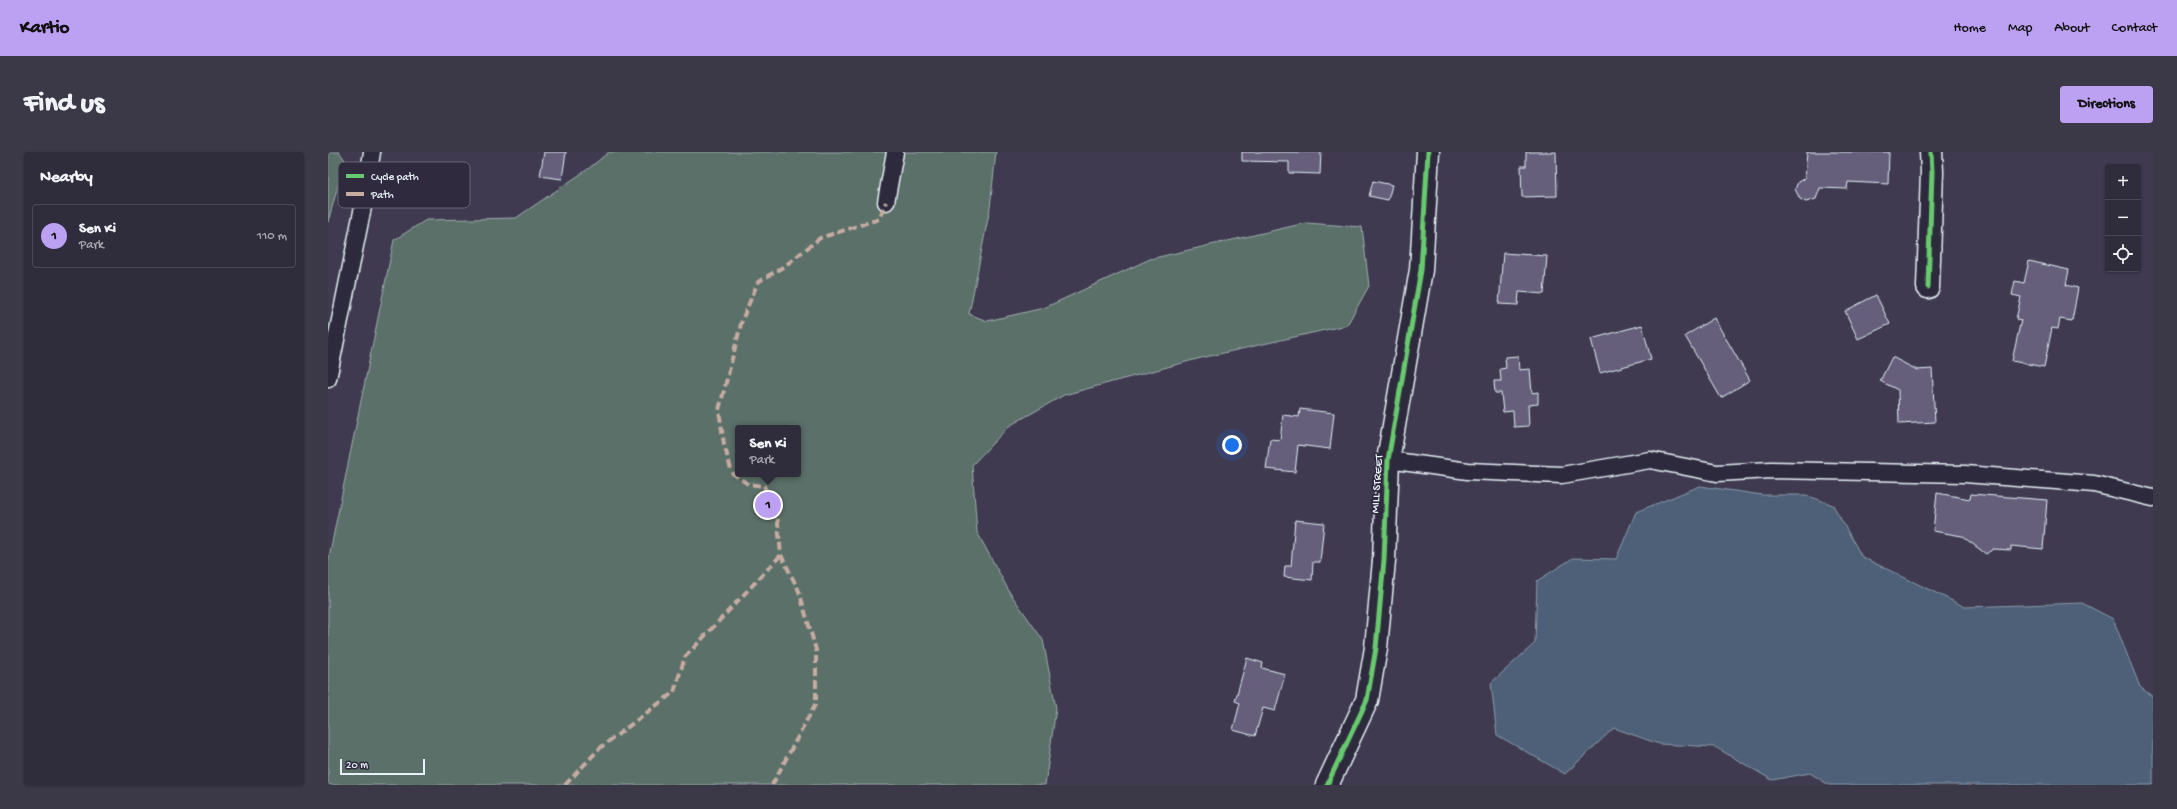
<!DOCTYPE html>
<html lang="en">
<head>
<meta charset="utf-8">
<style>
  :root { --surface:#2f2c3c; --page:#3b3847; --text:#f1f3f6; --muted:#a7a7af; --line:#4a4856; --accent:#bca0f2 }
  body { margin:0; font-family:"Gochi Hand",sans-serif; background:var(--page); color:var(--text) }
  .controls { position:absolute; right:12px; top:12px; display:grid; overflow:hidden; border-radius:4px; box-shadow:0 1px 3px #0004 }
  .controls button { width:36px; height:36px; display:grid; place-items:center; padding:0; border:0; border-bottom:1px solid var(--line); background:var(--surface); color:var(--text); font:20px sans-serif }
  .scale { position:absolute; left:12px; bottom:10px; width:85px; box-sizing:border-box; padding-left:4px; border:2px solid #e8f1f8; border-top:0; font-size:11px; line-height:14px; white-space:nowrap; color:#e8f1f8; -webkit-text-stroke:3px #2f2a3d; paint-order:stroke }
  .you { position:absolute; left:904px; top:293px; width:14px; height:14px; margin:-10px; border:3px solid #fff; border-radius:50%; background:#1a73e8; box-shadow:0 0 0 6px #1a73e833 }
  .badge { display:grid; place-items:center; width:26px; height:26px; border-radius:50%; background:var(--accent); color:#111; font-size:13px; font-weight:700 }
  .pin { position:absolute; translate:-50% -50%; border:2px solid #fff; box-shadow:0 1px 4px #0006 }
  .popup { position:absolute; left:407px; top:273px; width:66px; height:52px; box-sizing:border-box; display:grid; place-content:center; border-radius:4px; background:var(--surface); filter:drop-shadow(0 1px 3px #0005); font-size:13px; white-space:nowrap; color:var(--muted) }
  .popup b { font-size:15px; color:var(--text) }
  .popup::after { content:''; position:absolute; left:50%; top:100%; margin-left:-8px; border:8px solid transparent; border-top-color:var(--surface) }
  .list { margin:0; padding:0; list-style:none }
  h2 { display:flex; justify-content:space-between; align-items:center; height:52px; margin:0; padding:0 16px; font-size:17px }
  h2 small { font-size:13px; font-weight:400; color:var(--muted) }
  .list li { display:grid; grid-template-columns:26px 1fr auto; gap:12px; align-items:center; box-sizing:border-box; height:64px; margin:0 8px 8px; padding:0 8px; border:1px solid var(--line); border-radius:4px }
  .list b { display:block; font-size:15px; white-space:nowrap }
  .list p { margin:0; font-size:13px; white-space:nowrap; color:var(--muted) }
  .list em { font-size:13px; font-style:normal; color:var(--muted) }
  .icon { flex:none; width:22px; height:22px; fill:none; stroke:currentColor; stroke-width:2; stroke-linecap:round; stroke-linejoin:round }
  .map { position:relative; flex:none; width:1825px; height:633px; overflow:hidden; border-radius:4px }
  header { display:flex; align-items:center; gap:24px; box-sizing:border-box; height:56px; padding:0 20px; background:var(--accent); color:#111 }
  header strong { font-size:19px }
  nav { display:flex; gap:22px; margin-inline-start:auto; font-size:14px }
  .intro { display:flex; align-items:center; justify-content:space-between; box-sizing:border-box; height:96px; padding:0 24px }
  h1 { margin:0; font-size:28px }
  .button { padding:10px 18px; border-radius:4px; background:var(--accent); color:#111; font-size:14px; font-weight:700 }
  main { display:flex; gap:24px; padding:0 24px }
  aside { flex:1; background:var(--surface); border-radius:4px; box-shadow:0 1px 3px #0004 }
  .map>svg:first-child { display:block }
</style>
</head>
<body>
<header>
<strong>Kartio</strong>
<nav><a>Home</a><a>Map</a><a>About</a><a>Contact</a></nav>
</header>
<div class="intro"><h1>Find us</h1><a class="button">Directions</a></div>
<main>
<aside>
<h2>Nearby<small></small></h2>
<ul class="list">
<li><span class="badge">1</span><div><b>Sen Ki</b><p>Park</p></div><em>110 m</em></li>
</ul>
</aside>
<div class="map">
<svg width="1825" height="633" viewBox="0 0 1825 633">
  <rect width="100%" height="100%" fill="#3f3a50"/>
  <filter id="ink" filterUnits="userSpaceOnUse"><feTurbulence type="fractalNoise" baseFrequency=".025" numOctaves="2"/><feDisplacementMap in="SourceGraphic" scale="8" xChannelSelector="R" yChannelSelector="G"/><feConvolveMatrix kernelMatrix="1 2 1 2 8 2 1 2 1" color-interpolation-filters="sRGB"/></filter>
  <g filter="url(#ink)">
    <!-- green -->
    <path fill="#5a6f68" stroke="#a1b0b0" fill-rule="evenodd" d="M0,0h11l6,8 -17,62z
      M281,0h387l-6,56 -21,106 18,7 57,-13 106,-49 156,-36 56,4 7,59 -22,39 -150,34 -133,36 -55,31 -37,39 5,67 33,61 33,47 13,68 -11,77h-717v-223l66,-322 32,-20 90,-2 72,-49zM410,276h60v46h-60z"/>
    <!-- water -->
    <path fill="#4d6178" stroke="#8b9bab" d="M1372,334l62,9h44l27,10 29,52 103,50 117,-4 31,16 27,68 13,10v88h-324l-19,-12 -38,7 -57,-33 -56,-3 -45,-16 -49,46 -68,-39 -6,-52 44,-40 2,-62 36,-23 43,1 20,-47z"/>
    <!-- building -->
    <path fill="#655e7c" stroke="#e8f1f8" d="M216,0h22l-4,27 -22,-3z
      M914,0h79l-1,22 -31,-1v-11l-47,-1z
      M1198,0h30l1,44 -35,1 -1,-31h5z
      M1479,0h82l-1,32 -40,-2 -1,7 -27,-1 -4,11 -10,3 -6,-3 -5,-10 3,-7 7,-4z
      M1045,29l19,4 -4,15 -19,-4z
      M1175,101l44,3 -3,38 -25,-2 -1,13 -19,-1z
      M1701,109l40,9 -3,15 12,3 -6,33 -12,-2 -2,10 -6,-1 -8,39 -32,-6 9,-41 -5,-1 5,-22 -9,-2 3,-14 9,2z
      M1548,143l14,29 -32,15 -13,-28z
      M1386,166l36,62 -29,18 -36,-62z
      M1314,173l9,34 -51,14 -9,-34z
      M1190,204l1,14 11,-1 2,24 6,-1v12l-10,1 1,21 -15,1 -1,-16 -10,1 -2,-19h-6l-1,-12h7l-1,-12 6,-1 -1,-11z
      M1564,205l25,13 15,-1 3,53 -36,2 -1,-34 -18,-9z
      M972,257l34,4 -4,36 -32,-4 -3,27 -29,-3 4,-30 10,1 3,-25 16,2z
      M1609,341l33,6 1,-5 76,6 -4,49 -32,-3v4l-18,-1 -7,5 -24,-18 -29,-5z
      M967,368l29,3 -4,39h-7l-1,18 -28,-3 1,-11h6z
      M919,506l16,5 -1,5 23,6 -10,37 -12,-3 -8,28 -22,-6 7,-27 -5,-2z"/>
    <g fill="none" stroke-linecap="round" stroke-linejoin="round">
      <!-- service casing -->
      <g stroke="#e8f1f8" stroke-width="19">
        <path id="service" d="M558,50l9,-50
          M0,227l37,-182 7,-45
          M1060,308l80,11 94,4 88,-15 67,13 54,-3 194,4 129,10 59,14"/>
      </g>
      <!-- minor casing -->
      <g stroke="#e8f1f8" stroke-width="25">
        <path id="minor" d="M1600,135l4,-115 -1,-20
          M999,633l40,-85 9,-52 8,-88 4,-100 33,-190 7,-118"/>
      </g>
      <!-- service -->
      <use href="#service" stroke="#2f2a3d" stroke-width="16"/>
      <!-- minor -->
      <use href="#minor" stroke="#2f2a3d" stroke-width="22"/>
      <!-- quiet -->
      <path stroke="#c7aca2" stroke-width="4" stroke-dasharray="8 4" stroke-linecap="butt" d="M237,633l35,-37 74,-56 11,-35 96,-102
        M444,633l44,-82v-53l-17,-59 -18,-36 -4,-42 -13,-27 -16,-2 -16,-11 -8,-29 -5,-34 23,-90 16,-38 28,-17 34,-27 59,-19 7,-17"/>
      <!-- cycleway casing -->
      <g stroke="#2f2a3d" stroke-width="8">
        <path id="cycleway" d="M1600,135l4,-115 -1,-20
          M999,633l40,-85 9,-52 8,-88 4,-100 33,-190 7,-118"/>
      </g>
      <!-- cycleway -->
      <use href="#cycleway" stroke="#67ca6e" stroke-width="5"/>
    </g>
  </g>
  <g text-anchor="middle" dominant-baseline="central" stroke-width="3.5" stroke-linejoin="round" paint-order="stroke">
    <!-- street labels -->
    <g font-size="12" fill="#e8f1f8" stroke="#2f2a3d">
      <text transform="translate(1050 332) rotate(-86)">MILL STREET</text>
    </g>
  </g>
  <!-- legend -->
  <rect x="10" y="10" width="132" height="46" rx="6" fill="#2f2a3d" stroke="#666675" stroke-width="1"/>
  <rect x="18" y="22" width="18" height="4" fill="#67ca6e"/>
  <rect x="18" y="40" width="18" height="4" fill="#c7aca2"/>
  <g font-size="11" fill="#e8f1f8">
    <text x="43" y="28">Cycle path</text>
    <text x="43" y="46">Path</text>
  </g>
</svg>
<div class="controls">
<button>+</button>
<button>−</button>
<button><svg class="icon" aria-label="locate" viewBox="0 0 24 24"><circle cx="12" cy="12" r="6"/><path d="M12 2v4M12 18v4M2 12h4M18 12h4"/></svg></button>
</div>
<div class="scale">20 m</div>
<div class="you"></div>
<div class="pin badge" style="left:440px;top:353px">1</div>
<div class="popup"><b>Sen Ki</b>Park</div>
</div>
</main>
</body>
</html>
